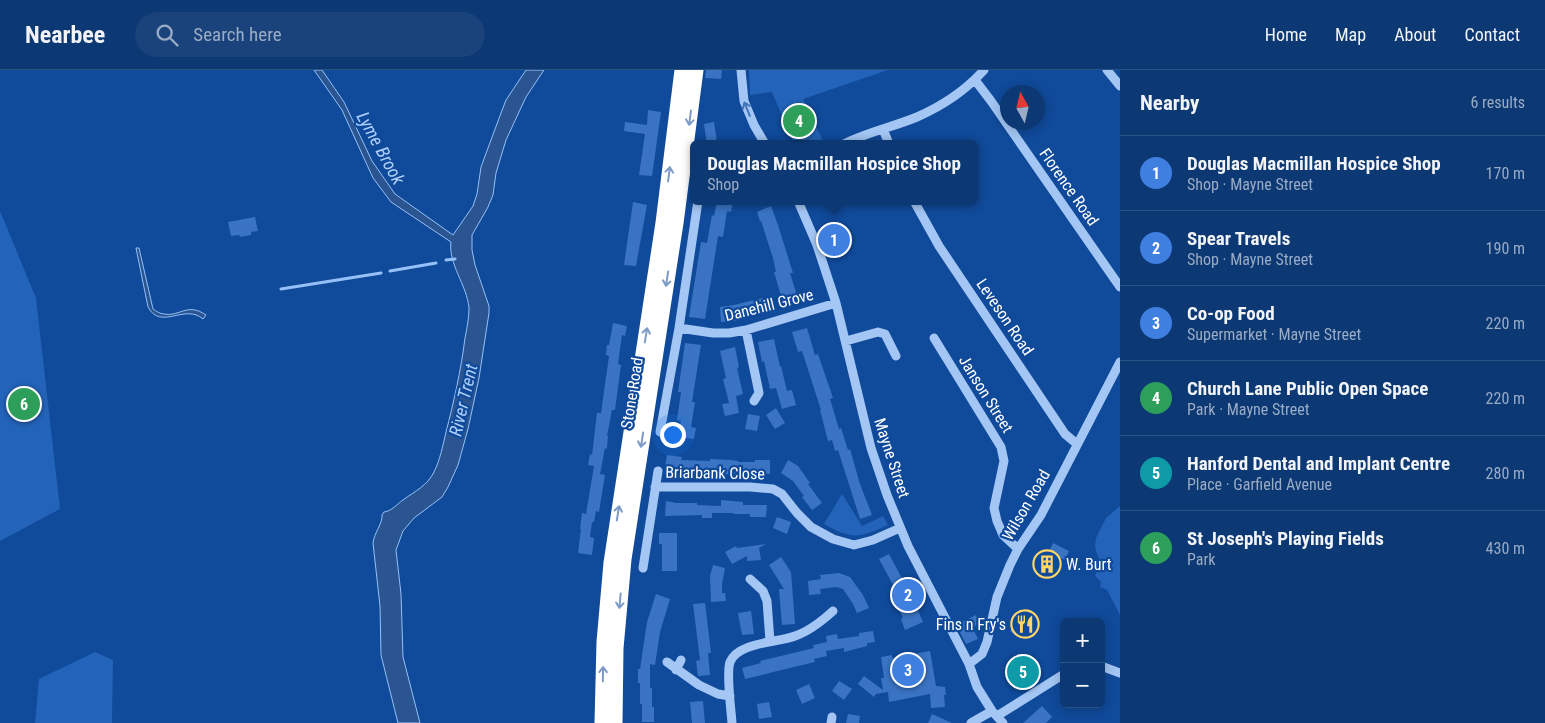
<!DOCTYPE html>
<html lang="en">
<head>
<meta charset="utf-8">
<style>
  :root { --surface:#0c3874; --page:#1a437c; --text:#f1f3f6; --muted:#9aacc5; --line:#2c5286; --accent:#ffd667 }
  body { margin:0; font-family:"Roboto Condensed",sans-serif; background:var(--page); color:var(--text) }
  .controls { position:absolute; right:15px; bottom:15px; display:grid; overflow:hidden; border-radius:8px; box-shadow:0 2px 12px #0003 }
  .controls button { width:45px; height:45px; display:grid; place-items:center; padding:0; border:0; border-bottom:1px solid var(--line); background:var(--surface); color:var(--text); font:25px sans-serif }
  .compass { position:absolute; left:1000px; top:15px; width:45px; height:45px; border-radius:50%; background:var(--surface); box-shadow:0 2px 12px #0003; rotate:352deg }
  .you { position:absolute; left:672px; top:364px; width:18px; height:18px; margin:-12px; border:4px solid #fff; border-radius:50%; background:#1a73e8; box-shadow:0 0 0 8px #1a73e833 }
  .badge { display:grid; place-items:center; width:32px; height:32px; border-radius:50%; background:var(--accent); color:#fff; font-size:16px; font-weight:700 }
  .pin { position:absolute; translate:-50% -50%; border:2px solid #fff; box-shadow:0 1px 5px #0006 }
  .popup { position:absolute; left:690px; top:70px; width:288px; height:65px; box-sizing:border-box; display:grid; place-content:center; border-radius:8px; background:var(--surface); filter:drop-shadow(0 1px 4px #0005); font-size:16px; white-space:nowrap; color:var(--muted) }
  .popup b { font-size:19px; color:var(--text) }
  .popup::after { content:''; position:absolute; left:50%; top:100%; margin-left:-10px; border:10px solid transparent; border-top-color:var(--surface) }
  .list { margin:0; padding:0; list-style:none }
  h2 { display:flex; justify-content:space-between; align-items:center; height:65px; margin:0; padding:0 20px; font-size:21px }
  h2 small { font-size:16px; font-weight:400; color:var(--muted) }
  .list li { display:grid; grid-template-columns:32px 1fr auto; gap:15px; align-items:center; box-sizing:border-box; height:75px; padding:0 20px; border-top:1px solid var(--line) }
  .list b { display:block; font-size:19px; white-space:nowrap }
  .list p { margin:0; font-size:16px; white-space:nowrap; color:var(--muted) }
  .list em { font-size:16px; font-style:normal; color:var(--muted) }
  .icon { flex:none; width:28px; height:28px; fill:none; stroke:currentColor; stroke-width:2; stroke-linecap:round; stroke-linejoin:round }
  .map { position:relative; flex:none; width:1120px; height:653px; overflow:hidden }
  header { display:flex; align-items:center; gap:30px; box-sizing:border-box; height:70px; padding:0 25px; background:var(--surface); border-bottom:1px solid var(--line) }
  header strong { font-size:24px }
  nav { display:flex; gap:28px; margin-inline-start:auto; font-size:18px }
  .search { width:350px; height:45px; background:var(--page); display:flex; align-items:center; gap:12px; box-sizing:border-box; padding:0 18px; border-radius:28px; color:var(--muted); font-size:19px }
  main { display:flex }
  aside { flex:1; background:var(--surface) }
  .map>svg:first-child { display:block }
</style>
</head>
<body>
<header>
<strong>Nearbee</strong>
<div class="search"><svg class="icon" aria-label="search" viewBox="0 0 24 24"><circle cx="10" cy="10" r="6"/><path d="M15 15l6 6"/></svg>Search here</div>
<nav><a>Home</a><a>Map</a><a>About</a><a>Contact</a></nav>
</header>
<main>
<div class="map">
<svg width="1120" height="653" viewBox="0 0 1120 653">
  <rect width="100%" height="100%" fill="#104a9a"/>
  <!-- green -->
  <path fill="#2363b9" d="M749,0h139l-85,29 21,44 -30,1 -22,-52 -22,3z
    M0,141l36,87 24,211 -60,32z
    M842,424l20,32 21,-10 5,9c-29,13 -36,15 -64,-1z
    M1120,436v109l-13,-25 -7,-3 1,-5 -6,-6 5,-13 -5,-16 1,-9 10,-20z
    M95,582l18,8 -1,63h-77l4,-44z"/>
  <!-- water -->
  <path fill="#2b5591" stroke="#95c1f8" d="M314,0h8l22,32 28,59 23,33 58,41 20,-29 4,-12 4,-27 20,-54 5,-13 20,-30h18l-18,27 -20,43 -10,33 -3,22 -5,12 -16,28v15l3,15 14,41v7l-10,65 -11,51 -10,36 -10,22 -6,10 -28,21 -11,13 -7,19 5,44 2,63 17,66h-22l-17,-68 -1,-49 -7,-63c1,-10 10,-20 9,-28l2,-3c8,-1 13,-8 19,-12 12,-9 24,-14 31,-28 6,-12 9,-27 12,-40 8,-31 15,-62 19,-94 2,-10 4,-20 4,-30 -2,-23 -21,-44 -18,-66l-60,-40 -18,-24 -31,-68z
    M136,178h3l14,61c3,2 7,5 11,5 16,3 23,-12 42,1l-3,4c-18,-16 -42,12 -55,-12z"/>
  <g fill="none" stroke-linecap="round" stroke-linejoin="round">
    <!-- stream -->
    <path stroke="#95c1f8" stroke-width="3" d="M446,190l9,-1
      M390,201l46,-8
      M281,219l100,-16"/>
  </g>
  <!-- building -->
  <path fill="#3973c2" d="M706,0h16l-1,9 -16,-1z
    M648,40l13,2 -9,64 -13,-1 6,-41 -21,-3 1,-9 22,3z
    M714,52l3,20 -10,2 -3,-20z
    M717,131h16l-2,11 -4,-1 -4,26 -5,-1 -13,83 -16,-2 12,-75 6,1 5,-28 2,1z
    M633,132l14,3 -11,61 -12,-1z
    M771,136l7,19 15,48h-3l9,29 -15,4 -10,-34h2l-3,-14 -12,-37h-1l-3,-9z
    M255,147l3,14 -7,1v3l-11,2 -1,-2 -8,1 -3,-14z
    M763,228l3,14 -32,9 -13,1 -1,-15 14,-2z
    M613,253l14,3 -2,10 -3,-1 -4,29 3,1 -6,45h-3l-5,26h1l-1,13 -2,-1 -5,26 5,1 -6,37 -3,-1 -2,11h-2l-2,15 4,1 -2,17 -14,-2 3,-24h-1l2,-16 4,1 8,-48 -6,-1 2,-11 2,1 5,-42h4l8,-57 -3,-1 1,-10h2z
    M807,258l8,27 3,-1 15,44 -3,1 9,30 2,-1 7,22 2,-1 10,35 12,31 -12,4 -22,-69 -3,1 -3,-11 -4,1 -8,-31h1l-19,-59 -4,1 -6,-20z
    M774,269l6,28 1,-1 6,25 5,-1 4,15 -14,4 -6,-21 -6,1 -6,-28 -2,1 -4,-20z
    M685,273l16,2 -9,57h3l-4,25 5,1 -2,11 -16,-2 3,-16 -4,-1 4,-28h-3z
    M735,277l4,20 -2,1 6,26 -7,2 3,17 -14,3 -3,-12 7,-1 -6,-24 3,-1 -6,-27z
    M776,338l9,15 -10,6 -9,-14z
    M748,344l12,2 -3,15 -12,-2z
    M667,385l15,2 -1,3 29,1v-2l21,1 7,1v1h17v-2h15v14h-65l-37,-3 1,-4h-4z
    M788,390l10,6 12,17 -2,1 14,19 -10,7 -10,-13 2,-1 -11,-15 -12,-8z
    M721,430l22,2v3h24l-1,12h-16v-3h-16v-1h-22v5h-10v-3l-37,1 1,-15 10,2h21v2l24,1z
    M777,447l14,5 -4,12 -14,-6z
    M659,463h18v38h-15v-27h-3z
    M1053,473l16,8 -4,9 -16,-8z
    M766,474l-7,4 2,12 -14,1v-5l-15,8 -7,-12 11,-6 1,2z
    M889,484l16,30 6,-3 6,11 -10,5 7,16 4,-2 5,11 -18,8 -4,-11 2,-1 -11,-23 5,-3 -18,-33z
    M781,487l10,15 4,52 -13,1 -3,-36h5l-15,-24z
    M713,495l12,3 -3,16v9h3l1,8 -15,1 -1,-26z
    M839,503l11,4 13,18 6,13 -12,5 -4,-9 -10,-15 -7,-2 -16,2 1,5 -12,1 -1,-14 13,-2 -1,-4z
    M656,524l14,5 -10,33 -5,33 -5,-1v24h2v19h2v15h-12v-18h-2v-21h-2v-14h2l7,-47z
    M705,533l6,50h-3l2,22 -12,1 -2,-15 4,-1 -7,-56z
    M751,541l3,23 -12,1 -4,-22z
    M1027,543l7,6 -16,18 -8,-6z
    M976,545l4,9 -8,3 6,12 -12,5 -10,-19z
    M873,561l2,11 -8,1v3l-23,6v-4l-18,3 1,5 -13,3 1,3 -70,17 -3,-11 19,-5 -1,-2 54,-13 -1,-3 14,-3 -1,-6 11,-2 1,5 21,-3v-3z
    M930,581l6,35 9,1 1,8h-2l1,12 -14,1 -1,-14 -41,8 -1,-10 -12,2 -2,3 -16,-13 6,-8 19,14 -2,-12h3l-3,-21 11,-2v3z
    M1025,589l8,14 -13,8 -8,-13z
    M839,611l13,8 -8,11 -12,-9z
    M809,614l6,14 -13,6 -6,-14z
    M703,631l2,22h-13l-2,-21z
    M769,632l3,15 -13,2 -2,-15z
    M1042,636l10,11 -6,6h-23z
    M848,644l12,2 -1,7h-13z
    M932,644l20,9h-24z"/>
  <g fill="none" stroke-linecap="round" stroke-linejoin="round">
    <!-- minor -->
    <path stroke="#a3c6f4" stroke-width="9" d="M741,0l3,31 10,24 11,19
      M1107,0l13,16
      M975,10l16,21 129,186
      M883,59l6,15
      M844,74c23,-12 49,-17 73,-27 25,-11 49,-27 67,-47
      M798,131l19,44 19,58 35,145 16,47 21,51 61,118 8,23 15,24 11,12
      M914,131l25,45 126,188 12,10
      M679,258l34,5h16l17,-3 90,-27
      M746,260l13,63 -5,8
      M934,268l67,109 3,14 -10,47 3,13 6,14 15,14
      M846,271l32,-9 7,2 11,22
      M660,362l19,-104 19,-127
      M655,417h95l23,2 9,5 15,19 14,14 22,12 21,6 19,-5 27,-12
      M643,498l15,-97
      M750,509l13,12 4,10 3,40
      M667,592l32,23 19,9 12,2
      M969,594l13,-10 5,-12 10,-45 13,-32 8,-16 23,-34 79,-153
      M1101,596l19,7
      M676,600l5,-10
      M997,646l67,-42
      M732,653c-1,-15 -6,-49 -2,-61 8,-20 47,-19 65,-26 15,-5 27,-15 38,-25
      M831,653l1,-6
      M971,653l21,-12"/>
    <!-- highway -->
    <path stroke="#fff" stroke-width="15" d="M602,653l2,-81 7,-79 52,-340 19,-153
      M615,653l1,-75 8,-89 52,-336 20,-153"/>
  </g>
  <!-- one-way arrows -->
  <defs><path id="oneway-shaft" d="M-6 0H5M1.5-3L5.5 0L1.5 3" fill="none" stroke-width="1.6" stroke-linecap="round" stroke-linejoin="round" transform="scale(1.25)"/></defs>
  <use stroke="#4375ba" href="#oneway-shaft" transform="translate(747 39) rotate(-112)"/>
  <g stroke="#7c9bc7">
    <use href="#oneway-shaft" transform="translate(690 48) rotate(97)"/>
    <use href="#oneway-shaft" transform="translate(669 104) rotate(-83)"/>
    <use href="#oneway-shaft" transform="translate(667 209) rotate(99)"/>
    <use href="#oneway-shaft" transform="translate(646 265) rotate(-81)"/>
    <use href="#oneway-shaft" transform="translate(642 370) rotate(99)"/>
    <use href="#oneway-shaft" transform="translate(618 443) rotate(-81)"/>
    <use href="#oneway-shaft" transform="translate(620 531) rotate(95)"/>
    <use href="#oneway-shaft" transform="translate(603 604) rotate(-89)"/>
  </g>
  <!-- icons -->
  <defs>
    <g id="building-ring" transform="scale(1.4375)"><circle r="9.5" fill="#104a9a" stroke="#ffd667" stroke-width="1.5"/><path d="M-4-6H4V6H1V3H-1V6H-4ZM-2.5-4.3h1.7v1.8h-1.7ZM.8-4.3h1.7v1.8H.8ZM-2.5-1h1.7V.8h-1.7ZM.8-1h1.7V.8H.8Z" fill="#ffd667"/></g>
    <g id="restaurant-ring" transform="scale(1.4375)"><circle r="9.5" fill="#104a9a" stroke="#ffd667" stroke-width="1.5"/><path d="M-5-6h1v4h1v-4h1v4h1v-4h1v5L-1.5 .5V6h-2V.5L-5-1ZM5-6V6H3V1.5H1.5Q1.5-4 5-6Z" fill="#ffd667"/></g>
  </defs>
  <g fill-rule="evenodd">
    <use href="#building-ring" x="1047" y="494"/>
    <use href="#restaurant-ring" x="1025" y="554"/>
  </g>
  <g text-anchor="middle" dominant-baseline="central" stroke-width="4.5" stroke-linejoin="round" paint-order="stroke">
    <!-- street labels -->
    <g font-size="16" fill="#fff" stroke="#104a9a">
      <text transform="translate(1069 117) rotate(55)">Florence Road</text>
      <text transform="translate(769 235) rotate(-14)">Danehill Grove</text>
      <text transform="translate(1005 247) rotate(56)">Leveson Road</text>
      <text transform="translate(632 323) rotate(-81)">Stone Road</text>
      <text transform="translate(986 324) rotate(58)">Janson Street</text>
      <text transform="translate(892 388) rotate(72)">Mayne Street</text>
      <text transform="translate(715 403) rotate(1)">Briarbank Close</text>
      <text transform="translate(1026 435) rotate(-60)">Wilson Road</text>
    </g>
    <!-- poi labels -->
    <g font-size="16" fill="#fff" stroke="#104a9a" text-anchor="start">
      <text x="1066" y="494">W. Burt</text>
      <text x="1006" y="554" text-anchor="end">Fins n Fry's</text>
    </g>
    <!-- water labels -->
    <g font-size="18" font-style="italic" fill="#b0d1fb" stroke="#104a9a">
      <text transform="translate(381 78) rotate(61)">Lyme Brook</text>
      <text transform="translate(463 330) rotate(-77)">River Trent</text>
    </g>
  </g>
</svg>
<div class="controls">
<button>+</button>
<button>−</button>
</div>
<svg class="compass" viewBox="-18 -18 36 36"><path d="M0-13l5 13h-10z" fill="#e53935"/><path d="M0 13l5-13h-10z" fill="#9aacc5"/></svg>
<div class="you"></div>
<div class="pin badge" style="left:834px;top:170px;background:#3f7fe0">1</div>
<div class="popup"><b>Douglas Macmillan Hospice Shop</b>Shop</div>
<div class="pin badge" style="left:908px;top:525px;background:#3f7fe0">2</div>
<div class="pin badge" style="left:908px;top:600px;background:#3f7fe0">3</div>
<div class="pin badge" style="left:799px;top:51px;background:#2e9e5b">4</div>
<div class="pin badge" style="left:1023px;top:602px;background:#0f9aa8">5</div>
<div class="pin badge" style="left:24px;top:334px;background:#2e9e5b">6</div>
</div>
<aside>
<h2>Nearby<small>6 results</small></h2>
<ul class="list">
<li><span class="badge" style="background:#3f7fe0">1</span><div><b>Douglas Macmillan Hospice Shop</b><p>Shop · Mayne Street</p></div><em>170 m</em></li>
<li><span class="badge" style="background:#3f7fe0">2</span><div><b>Spear Travels</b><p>Shop · Mayne Street</p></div><em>190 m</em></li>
<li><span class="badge" style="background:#3f7fe0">3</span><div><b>Co-op Food</b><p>Supermarket · Mayne Street</p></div><em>220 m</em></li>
<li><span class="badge" style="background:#2e9e5b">4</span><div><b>Church Lane Public Open Space</b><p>Park · Mayne Street</p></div><em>220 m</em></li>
<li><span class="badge" style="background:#0f9aa8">5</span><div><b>Hanford Dental and Implant Centre</b><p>Place · Garfield Avenue</p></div><em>280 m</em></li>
<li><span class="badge" style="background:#2e9e5b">6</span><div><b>St Joseph's Playing Fields</b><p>Park</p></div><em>430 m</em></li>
</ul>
</aside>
</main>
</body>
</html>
